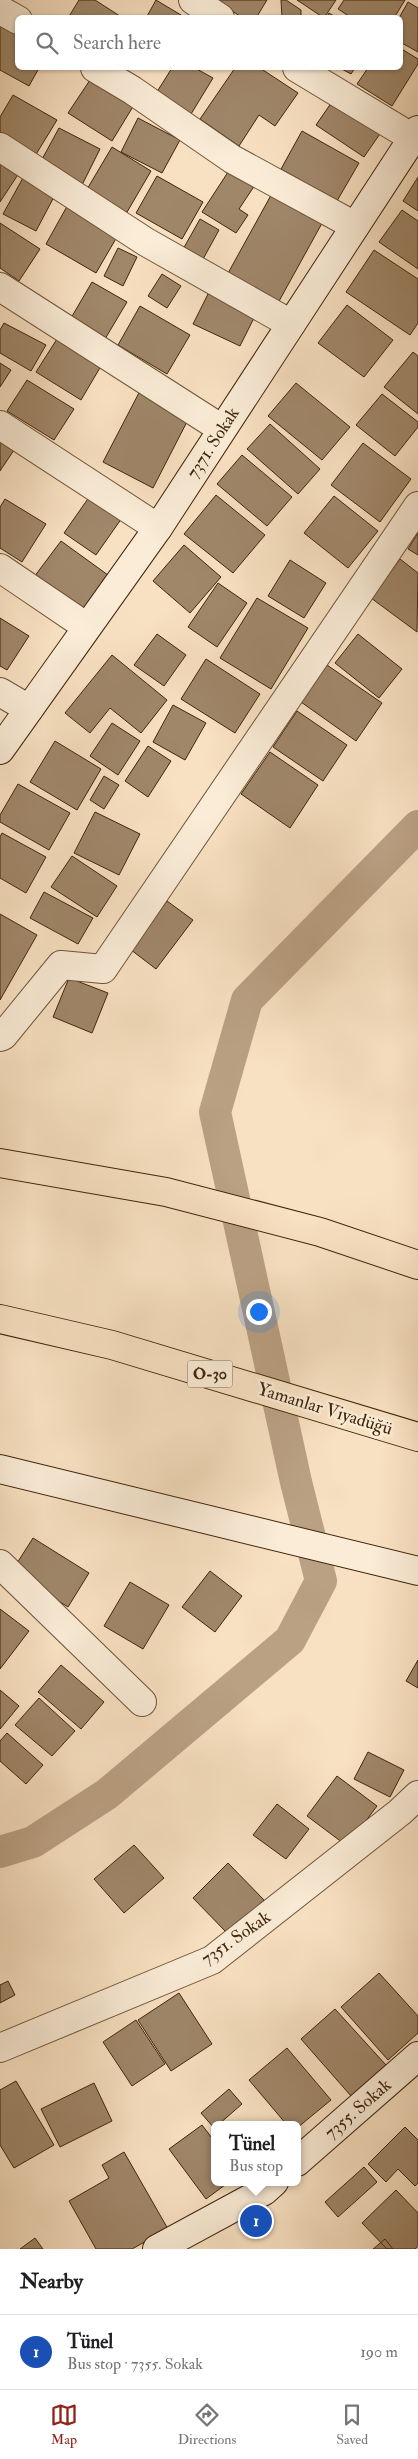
<!DOCTYPE html>
<html lang="en">
<head>
<meta charset="utf-8">
<style>
  :root { --surface:#fff; --page:#f2f2f2; --text:#202124; --muted:#757577; --line:#e0e0e0; --accent:#8f2418 }
  body { margin:0; font-family:"IM FELL Double Pica",serif; background:var(--page); color:var(--text) }
  .you { position:absolute; left:258px; top:1311px; width:18px; height:18px; margin:-12px; border:4px solid #fff; border-radius:50%; background:#1a73e8; box-shadow:0 0 0 8px #1a73e833 }
  .badge { display:grid; place-items:center; width:32px; height:32px; border-radius:50%; background:var(--accent); color:#fff; font-size:16px; font-weight:700 }
  .pin { position:absolute; translate:-50% -50%; border:2px solid #fff; box-shadow:0 1px 5px #0006 }
  .popup { position:absolute; left:211px; top:2121px; width:90px; height:65px; box-sizing:border-box; display:grid; place-content:center; border-radius:8px; background:var(--surface); filter:drop-shadow(0 1px 4px #0005); font-size:16px; white-space:nowrap; color:var(--muted) }
  .popup b { font-size:19px; color:var(--text) }
  .popup::after { content:''; position:absolute; left:50%; top:100%; margin-left:-10px; border:10px solid transparent; border-top-color:var(--surface) }
  .list { margin:0; padding:0; list-style:none }
  h2 { display:flex; justify-content:space-between; align-items:center; height:65px; margin:0; padding:0 20px; font-size:21px }
  h2 small { font-size:16px; font-weight:400; color:var(--muted) }
  .list li { display:grid; grid-template-columns:32px 1fr auto; gap:15px; align-items:center; box-sizing:border-box; height:75px; padding:0 20px; border-top:1px solid var(--line) }
  .list b { display:block; font-size:19px; white-space:nowrap }
  .list p { margin:0; font-size:16px; white-space:nowrap; color:var(--muted) }
  .list em { font-size:16px; font-style:normal; color:var(--muted) }
  .icon { flex:none; width:28px; height:28px; fill:none; stroke:currentColor; stroke-width:2; stroke-linecap:round; stroke-linejoin:round }
  .map { position:relative; flex:none; width:418px; height:2249px; overflow:hidden }
  .search { position:absolute; background:var(--surface); box-shadow:0 1px 4px #0004; left:15px; right:15px; top:15px; height:55px; display:flex; align-items:center; gap:12px; box-sizing:border-box; padding:0 18px; border-radius:8px; color:var(--muted); font-size:19px }
  .sheet { height:140px; background:var(--surface) }
  nav { display:flex; justify-content:space-around; align-items:center; box-sizing:border-box; height:70px; border-top:1px solid var(--line); background:var(--surface); font-size:14px; color:var(--muted) }
  nav a { display:grid; justify-items:center; gap:2px }
  nav .on { color:var(--accent) }
  .map>svg:first-child { display:block }
</style>
</head>
<body>
<div class="map">
<svg width="418" height="2249" viewBox="0 0 418 2249">
  <rect width="100%" height="100%" fill="#f8e1c2"/>
  <filter id="stains"><feTurbulence type="fractalNoise" baseFrequency=".004" numOctaves="4"/><feColorMatrix values="0 0 0 0 .2 0 0 0 0 .09 0 0 0 0 .02 0 0 0 .5 -.17"/></filter>
  <radialGradient id="worn" r=".72"><stop offset=".6" stop-color="#630" stop-opacity="0"/><stop offset="1" stop-color="#630" stop-opacity=".3"/></radialGradient>
  <g fill="none" stroke-linecap="round" stroke-linejoin="round">
    <!-- canal -->
    <path stroke="#baa184" stroke-width="32" d="M0,1852l33,-10 74,-48 183,-154 31,-59 -25,-99 -81,-370 32,-112 171,-174"/>
  </g>
  <!-- building -->
  <path fill="#a0876a" stroke="#41250b" d="M79,0h16l28,18h-55z
    M156,0l30,18h-40z
    M215,0h52l-11,18h-13z
    M281,0h5l15,10v8h-19z
    M297,0h39l-12,18z
    M344,0h61l-11,18h-42l-14,-9z
    M408,2l10,6v44l-18,-10 -1,-24z
    M329,13l8,5h-11z
    M0,23l18,9v36h21l-10,18 -29,-16z
    M400,48l18,11v5l-26,42 -35,-22 11,-16h32z
    M172,68h23l18,10 -25,41 -35,-21z
    M235,68h25l38,25 -23,33 -16,-11 -20,31 -39,-27z
    M340,68h15l-4,6z
    M92,77l42,28 -22,36 -44,-28z
    M13,95l44,25 -22,36 -35,-20v-19z
    M336,96l48,32 -20,29 -48,-32z
    M138,118l42,22 -18,33 -41,-21z
    M59,128l41,21 -18,36 -42,-22z
    M302,131l57,32 -22,38 -56,-32z
    M112,147l39,24 -28,48 -40,-23z
    M0,161l19,12 -19,29z
    M230,169l25,16 -16,24 9,6 -12,18 -34,-21z
    M24,176l32,17 -20,38 -33,-17z
    M157,176l46,26 -21,37 -46,-26z
    M418,177v34l-15,-10z
    M275,188l51,28 -48,87 -51,-28z
    M70,201l51,29 -25,43 -50,-29z
    M402,210l16,11v48l-39,-27z
    M200,219l19,11 -17,31 -20,-10z
    M0,223l40,26 -21,32 -19,-13z
    M118,248l19,9 -14,29 -19,-10z
    M374,250l44,29v44l-8,12 -64,-43z
    M162,274l19,12 -14,22 -19,-12z
    M92,282l35,20 -22,37 -34,-21z
    M212,286l46,24 -18,36 -47,-22z
    M347,305l46,35 -29,37 -46,-34z
    M140,306l50,29 -23,39 -49,-29z
    M4,323l42,22 -15,26 -31,-18v-23z
    M57,339l44,27 -20,34 -45,-28z
    M413,352l5,4v58l-34,-27z
    M0,363l11,7 -11,17z
    M27,380l47,29 -20,31 -47,-29z
    M296,383l54,44 -28,33 -54,-44z
    M142,387l50,25 -39,76 -50,-26z
    M382,394l36,28v5l-23,29 -39,-31z
    M270,424l50,45 -22,25 -51,-45z
    M0,441l14,9 -14,21z
    M363,443l48,36 -31,43 -49,-37z
    M242,455l50,42 -25,29 -50,-42z
    M92,493l32,22 -28,40 -32,-22z
    M216,495l49,40 -32,38 -49,-39z
    M334,496l44,35 -30,37 -44,-35z
    M5,499l41,25 -24,38 -22,-14v-41z
    M418,533v22l-10,-6z
    M61,541l47,34 -29,40 -48,-34z
    M184,545l37,32 -31,36 -37,-32z
    M400,559l18,14 -1,59 -46,-34z
    M290,560l36,23 -22,35 -36,-22z
    M218,583l29,20 -30,44 -29,-20z
    M257,598l51,30 -37,61 -51,-31z
    M0,618l29,18 -22,34 -7,-4z
    M157,634l29,21 -22,31 -30,-21z
    M358,634l44,35 -23,29 -44,-35z
    M112,655l55,45 -26,33 -31,-25 -20,25 -25,-20z
    M206,659l54,35 -25,39 -54,-34z
    M327,665l55,38 -26,38 -55,-39z
    M173,705l33,18 -21,37 -32,-18z
    M297,711l50,34 -24,36 -50,-34z
    M112,723l28,18 -22,34 -28,-19z
    M55,741l46,28 -24,41 -47,-28z
    M148,746l23,15 -23,36 -23,-16z
    M270,752l48,33 -28,43 -49,-34z
    M104,776l15,9 -15,24 -14,-9z
    M18,784l52,29 -21,37 -49,-28v-7z
    M95,812l45,22 -21,41 -45,-22z
    M2,833l44,24 -20,36 -26,-15v-41z
    M72,856l45,30 -20,31 -46,-30z
    M44,892l49,26 -15,26 -48,-26z
    M167,901l26,19 -37,49 -34,-26 31,-23z
    M0,914l37,21 -37,65z
    M69,978l39,15 -16,40 -39,-16z
    M33,1538l56,35 -21,34 -56,-36z
    M210,1571l32,25 -27,36 -33,-25z
    M130,1582l39,23 -26,44 -39,-23z
    M0,1609l29,22 -29,38z
    M418,1660v28l-12,-7z
    M61,1665l43,37 -23,27 -43,-37z
    M0,1690l19,16 -19,23z
    M39,1698l36,33 -23,25 -37,-31z
    M7,1733l36,32 -17,19 -26,-23v-20z
    M368,1752l36,18 -14,27 -36,-18z
    M337,1776l40,30 -30,40 -40,-30z
    M277,1804l32,25 -23,30 -33,-24z
    M134,1845l30,33 -40,35 -30,-34z
    M228,1863l36,37 -36,34 -35,-36z
    M379,1973l39,43v17l-30,27 -47,-53z
    M8,1981l7,14 -15,8v-18z
    M179,1993l33,51 -41,27 -33,-51z
    M335,2009l51,56 -35,31 -50,-57z
    M136,2020l29,44 -33,22 -29,-44z
    M287,2048l44,52 -34,28v-3h-10l-38,-45z
    M16,2081l38,64 -40,23 -14,-23v-55z
    M94,2083l18,38 -52,26 -19,-38z
    M229,2089l13,15 -24,21h-3l-1,3 -13,-15z
    M202,2125l13,17v40h14l-23,17 -37,-50z
    M405,2127l13,13v43l-3,3 -17,-17 -12,13 -18,-18z
    M124,2152l44,77 -36,20h-36l-27,-48 40,-23 -7,-13z
    M364,2167l13,15 -39,35 -13,-15z
    M396,2190l22,23v33l-3,3h-28l-25,-26z
    M35,2238l8,11h-23z
    M385,2239l8,10h-20z"/>
  <g fill="none" stroke-linecap="round" stroke-linejoin="round">
    <!-- street casing -->
    <g stroke="#6f5439" stroke-width="30">
      <path id="street" d="M193,0l27,18
        M0,10l18,10
        M95,68l37,22 100,69 123,67
        M297,68l116,70
        M0,147l146,95 145,82
        M0,287l222,142
        M0,425l158,103
        M0,568l87,59
        M0,692l29,17
        M0,1037l3,-1 58,-71 42,4 315,-463
        M0,1564l142,138
        M0,2048l212,-88 188,-148 18,-17"/>
    </g>
    <!-- secondary casing -->
    <g stroke="#41250b" stroke-width="30">
      <path id="secondary" d="M0,750l158,-222 260,-398
        M0,1469l418,102
        M297,2162l121,-106
        M157,2249l107,-58 10,-9"/>
    </g>
    <!-- highway casing -->
    <g stroke="#41250b" stroke-width="30">
      <path id="highway" d="M0,1163l166,29 154,40 98,33
        M0,1319l112,26 306,92"/>
    </g>
    <!-- street -->
    <use href="#street" stroke="#faecd7" stroke-width="28"/>
    <!-- secondary -->
    <use href="#secondary" stroke="#faecd7" stroke-width="28"/>
    <!-- highway -->
    <use href="#highway" stroke="#f8e1c2" stroke-width="28"/>
  </g>
  <g text-anchor="middle" dominant-baseline="central" stroke-width="5" stroke-linejoin="round" paint-order="stroke">
    <!-- shield labels -->
    <rect fill="#faecd7" stroke="#786148" stroke-width="1" x="187.5" y="1360.5" width="45" height="27" rx="4"/>
    <g font-size="16" font-weight="bold" fill="#41250b">
      <text x="210" y="1374">O-30</text>
    </g>
    <!-- street labels -->
    <g font-size="18" fill="#41250b" stroke="#faecd7">
      <text transform="translate(213 443) rotate(-57)">7371. Sokak</text>
      <text transform="translate(325 1409) rotate(17)">Yamanlar Viyadüğü</text>
      <text transform="translate(236 1938) rotate(-35)">7351. Sokak</text>
      <text transform="translate(358 2109) rotate(-41)">7355. Sokak</text>
    </g>
  </g>
  <rect width="100%" height="100%" filter="url(#stains)"/>
  <rect width="100%" height="100%" fill="url(#worn)"/>
</svg>
<div class="you"></div>
<div class="pin badge" style="left:256px;top:2221px;background:#1a4fb4">1</div>
<div class="popup"><b>Tünel</b>Bus stop</div>
<div class="search"><svg class="icon" aria-label="search" viewBox="0 0 24 24"><circle cx="10" cy="10" r="6"/><path d="M15 15l6 6"/></svg>Search here</div>
</div>
<section class="sheet">
<h2>Nearby<small></small></h2>
<ul class="list">
<li><span class="badge" style="background:#1a4fb4">1</span><div><b>Tünel</b><p>Bus stop · 7355. Sokak</p></div><em>190 m</em></li>
</ul>
</section>
<nav>
<a class="on"><svg class="icon" aria-label="map" viewBox="0 0 24 24"><path d="M3 6l6-2 6 2 6-2v14l-6 2-6-2-6 2zM9 4v14M15 6v14"/></svg>Map</a>
<a><svg class="icon" aria-label="directions" viewBox="0 0 24 24"><path d="M12 3l9 9-9 9-9-9zM9 14v-3h6M13 9l2 2-2 2"/></svg>Directions</a>
<a><svg class="icon" aria-label="saved" viewBox="0 0 24 24"><path d="M7 4h10v16l-5-4-5 4z"/></svg>Saved</a>
</nav>
</body>
</html>
